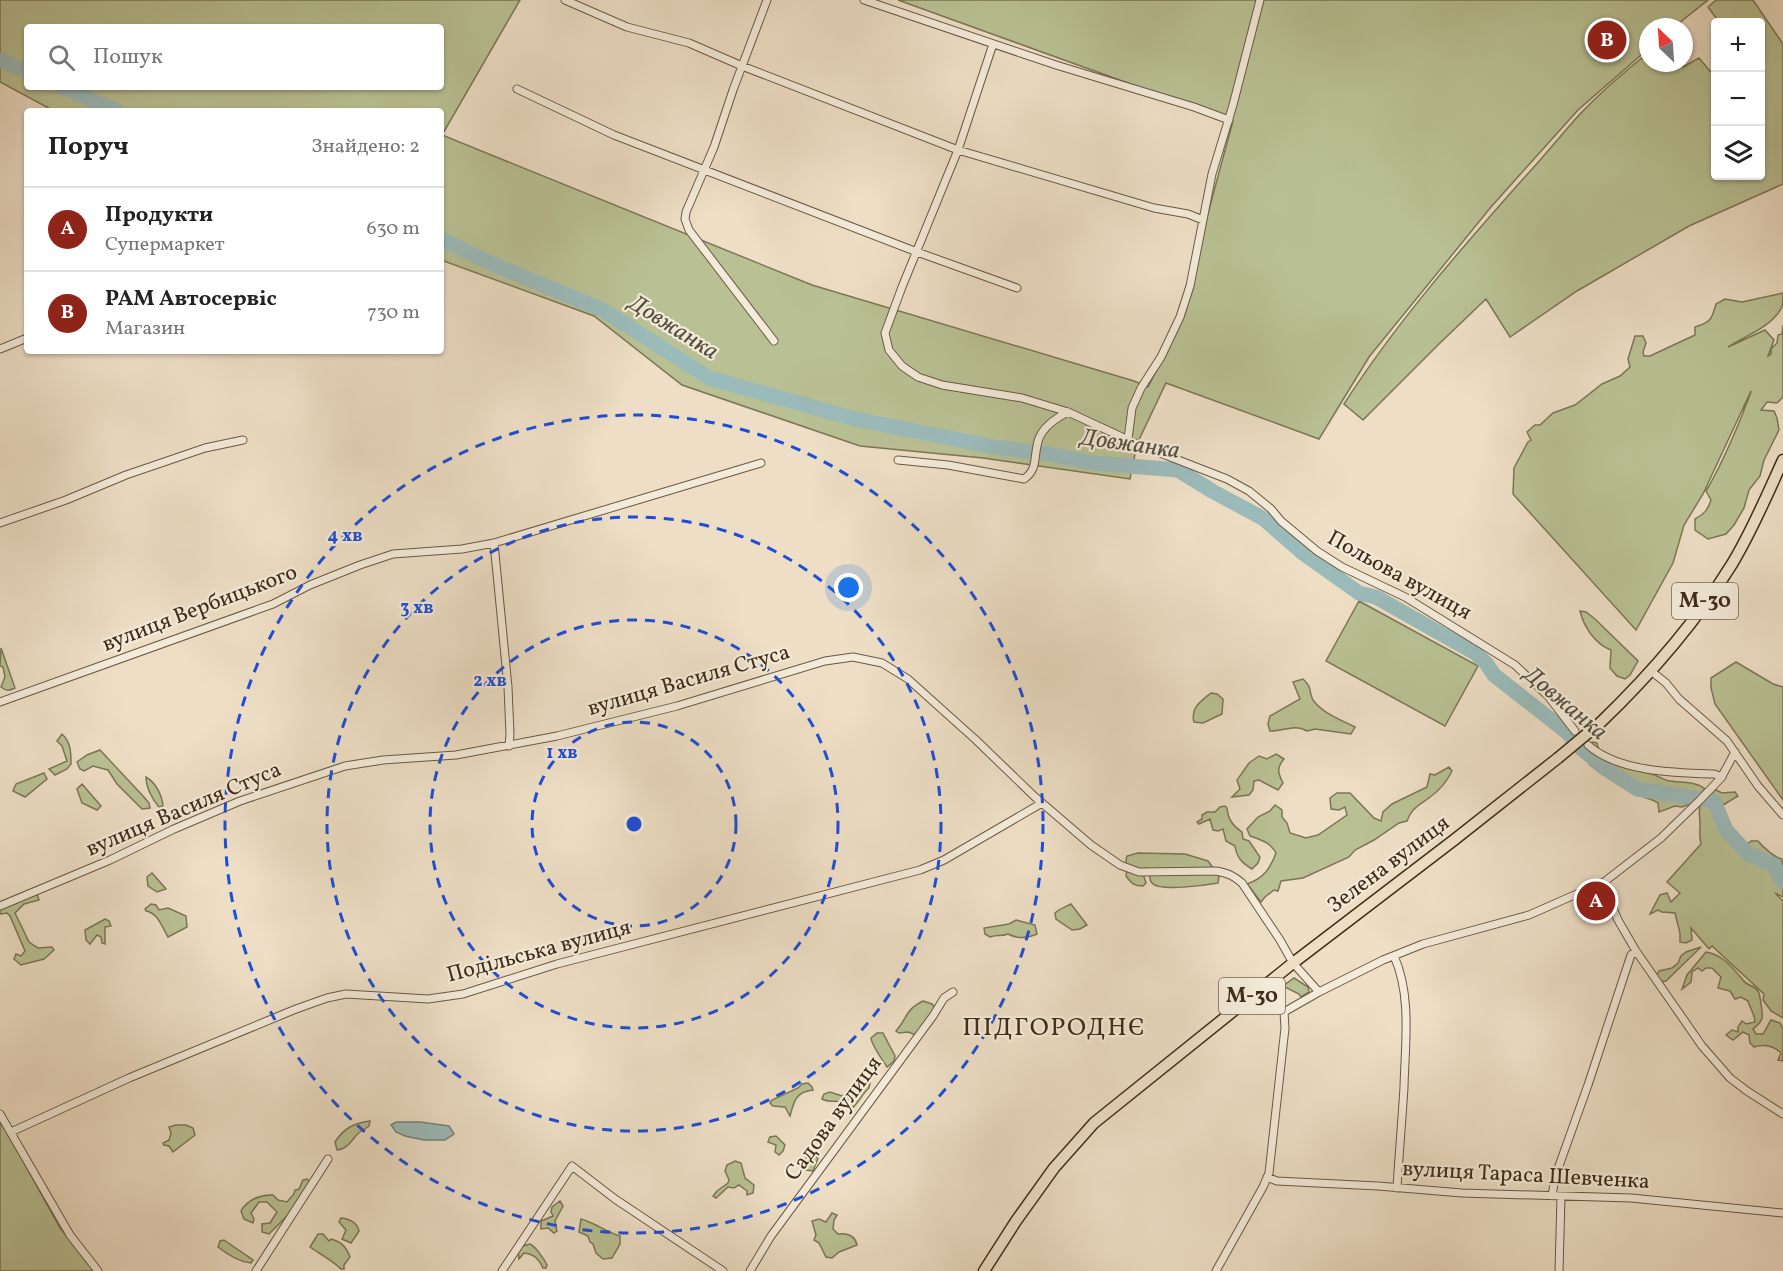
<!DOCTYPE html>
<html lang="uk">
<head>
<meta charset="utf-8">
<style>
  :root { --surface:#fff; --page:#f2f2f2; --text:#222; --muted:#767676; --line:#e0e0e0; --accent:#8f2418 }
  body { margin:0; font-family:Vollkorn,serif; background:var(--page); color:var(--text) }
  .controls { position:absolute; right:18px; top:18px; display:grid; overflow:hidden; border-radius:6px; box-shadow:0 2px 4px #0004 }
  .controls button { width:54px; height:54px; display:grid; place-items:center; padding:0; border:0; border-bottom:2px solid var(--line); background:var(--surface); color:var(--text); font:30px sans-serif }
  .compass { position:absolute; left:1639px; top:18px; width:54px; height:54px; border-radius:50%; background:var(--surface); box-shadow:0 2px 4px #0004; rotate:335deg }
  .you { position:absolute; left:849px; top:588px; width:21px; height:21px; margin:-15px; border:4px solid #fff; border-radius:50%; background:#1a73e8; box-shadow:0 0 0 9px #1a73e833 }
  .badge { display:grid; place-items:center; width:39px; height:39px; border-radius:50%; background:var(--accent); color:#fff; font-size:20px; font-weight:700 }
  .pin { position:absolute; translate:-50% -50%; border:3px solid #fff; box-shadow:0 2px 6px #0006 }
  .list { margin:0; padding:0; list-style:none }
  h2 { display:flex; justify-content:space-between; align-items:center; height:78px; margin:0; padding:0 24px; font-size:26px }
  h2 small { font-size:20px; font-weight:400; color:var(--muted) }
  .list li { display:grid; grid-template-columns:39px 1fr auto; gap:18px; align-items:center; box-sizing:border-box; height:84px; padding:0 24px; border-top:2px solid var(--line) }
  .list b { display:block; font-size:22px; white-space:nowrap }
  .list p { margin:0; font-size:20px; white-space:nowrap; color:var(--muted) }
  .list em { font-size:20px; font-style:normal; color:var(--muted) }
  .icon { flex:none; width:33px; height:33px; fill:none; stroke:currentColor; stroke-width:2; stroke-linecap:round; stroke-linejoin:round }
  .map { position:relative; flex:none; width:1783px; height:1271px; overflow:hidden }
  .search { position:absolute; background:var(--surface); box-shadow:0 2px 4px #0004; left:24px; top:24px; width:420px; height:66px; display:flex; align-items:center; gap:15px; box-sizing:border-box; padding:0 21px; border-radius:6px; color:var(--muted); font-size:22px }
  .panel { position:absolute; background:var(--surface); box-shadow:0 2px 4px #0004; left:24px; top:108px; width:420px; height:246px; border-radius:6px }
  .map>svg:first-child { display:block }
</style>
</head>
<body>
<div class="map">
<svg width="1783" height="1271" viewBox="0 0 1783 1271">
  <rect width="100%" height="100%" fill="#eddec5"/>
  <filter id="stains"><feTurbulence type="fractalNoise" baseFrequency=".00333" numOctaves="4"/><feColorMatrix values="0 0 0 0 .2 0 0 0 0 .09 0 0 0 0 .02 0 0 0 .5 -.17"/></filter>
  <radialGradient id="worn" r=".72"><stop offset=".6" stop-color="#630" stop-opacity="0"/><stop offset="1" stop-color="#630" stop-opacity=".3"/></radialGradient>
  <!-- green -->
  <path fill="#b9c194" stroke="#7c7656" stroke-width="1.5" fill-rule="evenodd" d="M0,0h520l-78,135 370,150 322,96 14,6 29,-56 18,-58 12,-56 26,-96 -335,-121h810l-34,27h-26v22l-70,61 -87,97 -122,150 -50,82 -153,-56 -29,61 -7,35 -147,-21 -123,-12 -178,-61 -88,-69 -153,-56v-149h-387l-54,-29zM27,27h414v60h-414z
    M1716,0h37l30,44v140l-94,42 -112,65 -67,46 -24,-38 -46,44 -77,77 -19,-16c52,-81 115,-153 179,-225 20,-21 38,-44 57,-65 21,-22 44,-42 68,-61v10h32l3,4 16,-9 11,13 5,2 1,103h44v-154h-41l-11,-15z
    M1783,293c0,5 0,11 -1,14 -11,21 -36,28 -54,40l37,-17 9,10 -6,16 3,-2v-5l6,-6 1,-8 4,-1 1,-9v72l-6,6 -10,-1 -6,8 13,1 3,7 2,12 -15,30 -4,16 -11,14 -5,18 -10,17 -8,9 -18,5 -13,-9v-11c9,-5 13,-9 16,-19l-5,-9c15,-25 26,-51 37,-78 2,-8 7,-15 8,-22l-48,103 -19,31 -11,38 -37,67 -123,-136 1,-26 14,-26 3,-2 -4,-8 8,-7h5l13,-12 22,-8 27,-21 18,-8 10,-9 -2,-8 7,-23h8l3,7 -3,9 1,4h6l45,-21v-8c16,-5 17,-8 21,-23l9,-5 17,3z
    M1359,601l119,65 -33,60 -119,-65z
    M1580,611l6,1 9,7 43,42 -8,14 -5,4 -8,-3 -7,-8 1,-18c-16,-6 -27,-23 -31,-39z
    M1,648l14,40c-6,3 -9,3 -14,-1l4,-10 -2,-10 -3,-1z
    M1736,662l37,22 10,3v113l-68,-96 -4,-16v-10z
    M1303,679c10,9 5,12 10,21 9,13 28,20 42,27l-4,7 -36,-5 -8,2c-13,-8 -24,1 -37,0l-2,-7 2,-8 30,-17 -7,-17z
    M1211,693l6,1 6,5 -1,15 -19,9 -9,-1c-4,-14 7,-21 17,-29z
    M62,734c9,8 9,19 9,30l-4,5 -12,6 -6,-6 18,-8 -5,-15 -5,-5z
    M1593,742l4,1 3,12c16,11 33,15 52,19 6,2 11,6 18,7 10,2 27,0 35,8l-16,15 -7,3 -7,-1 -16,6 -1,-9c-7,-5 -14,-4 -20,-9l-1,-8 -4,-3 -10,1 -14,-10 -6,1 -13,-10 -5,-7 1,-10z
    M100,750l43,46 6,7 1,5 -8,1 -25,-25 -9,-14 -15,-4 -9,5 -4,-2 -3,-7 10,-7z
    M1276,754l8,5c-8,9 -6,14 -1,24l-5,7 -19,-10 -5,1 -1,9 -4,5 -17,2 8,-8 -3,-9 12,-17 10,-7 8,3z
    M1449,767l3,4c-5,10 -13,20 -22,26 -11,9 -18,10 -23,24l-8,2 -25,17 -19,10 -6,7 -46,21 -22,3 -3,10 -4,-1 -9,7 -4,5 -14,-18c17,-6 23,-15 29,-31 -6,-11 -15,-13 -26,-17l-3,-7 11,-12 12,-6 5,-6 7,5v7l5,6 3,10 16,5 12,-3 29,-20 -2,-8 -6,3 -8,-1 -1,-11 7,-5h13l24,25 7,3 2,-9 9,-8 35,-17 3,-13 5,1z
    M44,773l3,6 -22,18 -12,-6 3,-7z
    M146,777c10,6 16,18 17,29l-4,1c-7,-8 -13,-20 -13,-30z
    M82,784l19,22 -4,4 -15,-7 -5,-14z
    M1714,789l8,4 13,-1 3,4 -15,9 1,8 -3,11 9,5 15,17 6,-5h7c5,6 17,17 24,18l1,38 -8,-4 8,8v117l-12,-7 -8,-11 1,-6 -52,-48 -3,3 -18,-21 1,12 -6,3 -6,-1v-9l-5,-20 -13,-1 -4,-2 -8,4 10,-19 7,-2 4,9 9,-9 -13,-11 34,-38c-2,-8 -1,-13 -1,-20 0,-16 -5,-18 11,-26z
    M1225,806l2,2c1,11 5,17 15,24l1,7 6,2 11,16 -2,6 -6,6c-10,-6 -15,-11 -17,-23l-9,-5 -3,-12 -5,2 -5,-1 -3,-11 -11,5 -2,-2 5,-3v-4l5,-3h8l5,-5z
    M1138,853l47,1 23,7 11,15 -1,7c-11,2 -59,9 -66,0 -4,-4 -2,-9 0,-13l-7,-2 -3,2 4,13 -3,3c-9,0 -12,-3 -17,-10 2,-8 -2,-11 1,-20z
    M152,873l14,16 -9,3 -9,-6 -1,-9z
    M37,894l2,6 -15,4 -9,9 14,29 9,6 14,-1 2,3 -10,9 -23,6 -7,-6 2,-5 5,2 4,-5 -15,-35 -3,-3 -7,1v-5z
    M151,904l5,1 3,5 9,-2 18,8 1,11 -19,10c-6,-10 -10,-24 -22,-26l-1,-2z
    M1071,904l16,21 -7,4 -8,1 -16,-11 -1,-6c4,-4 10,-6 16,-9z
    M105,919l4,2 2,5 -6,1v17l-3,-1 -1,-6 -4,-2 -7,9 -4,-4 -1,-10z
    M1016,920l19,5 2,9c-9,4 -20,5 -29,0 -7,3 -11,0 -18,3l-5,-3 -1,-6 25,-4z
    M1701,947l-35,34 -7,1 -3,-5 3,-6 13,-3 6,-5 3,-7 5,-4z
    M1706,952c17,3 26,15 37,28 4,6 11,5 15,11 2,2 5,25 4,27 -1,5 -6,8 -9,11l3,5h7l8,-14 9,3 3,6v32l-5,-1 3,-7c-7,-7 -17,-9 -27,-6l-4,-4 -1,-8 -6,-3 -10,8 -7,-5 6,-5 6,2v-5l4,-6 4,3 9,-2c0,-8 -5,-13 -7,-21l-7,-4 -6,2 -5,-8 -12,-3 3,-11 -9,-9h-6l-4,3 -4,-3 -6,4 -1,10 -9,7 5,-14z
    M1294,978l14,9 1,5 -8,5 -2,-3 -16,-8z
    M923,1001l9,3 5,6 -21,25 -8,-3 -9,1 -3,-2c12,-14 9,-21 27,-30z
    M877,1033h6l12,23 -1,5 -7,6c-5,-8 -15,-21 -16,-29z
    M808,1083l4,4 1,3c-18,2 -19,12 -23,26l-5,-9 -12,-1 -3,-3 2,-3 26,-12 4,-4z
    M865,1083h5l-1,5c-8,7 -11,17 -19,22 -11,-15 -18,-5 -28,-11l2,-5 6,-2 12,4z
    M0,1119l60,109 36,43h-96z
    M370,1121l-1,5c-3,2 -6,4 -9,6 -8,6 -11,17 -23,18l-2,-8c9,-14 19,-19 35,-21z
    M176,1125h10l7,3 2,7 -22,17 -4,-6 -5,-1 -1,-2 6,-3 2,-7 -2,-6z
    M776,1136l9,9 -2,6 -4,4 -4,-3 1,-7 -8,-3 2,-5z
    M812,1153l6,5 -5,13 -8,-1 -3,-8 3,-1 2,-7z
    M735,1161l6,2 4,15 9,7 -1,8 -6,2v-4l-8,-6 -5,3 -6,-1 -12,11 -3,-2 4,-5 11,-8 1,-3 -4,-9 2,-6z
    M307,1179l3,3 -20,31 -21,21 -7,-2v-8l8,-1 7,-11 -10,-10h-8l-8,11 3,6 -1,4 -9,-4 -3,-8c6,-11 20,-17 32,-16l5,5 9,2 7,-8 1,-4 4,-1 4,-9z
    M560,1201l3,5 -8,15 2,10 -3,2 -6,-5 -7,1v-8l12,-5 -2,-4 1,-5z
    M832,1213l5,2 -3,5 -1,9 5,5c9,-1 17,1 19,11l-18,7 -7,6 -6,-1 -7,-14 -5,-3 2,-5 -4,-14 7,-2 7,3z
    M341,1218c9,1 16,4 18,13l-8,12 -9,-4 4,-9 -7,-8z
    M581,1219c12,3 26,13 39,17v8l-8,14 -9,1 -7,-6 -3,-9 -3,-2 -2,-6 -9,-4z
    M318,1234h5l6,7 2,-2c11,3 15,8 19,18l-6,8v4h-3c-8,-8 -21,-15 -31,-22z
    M224,1240l29,20 -2,3c-12,-1 -23,-8 -33,-16l2,-6z
    M530,1244c6,3 14,15 17,21l-1,3h-3c-4,-9 -9,-14 -19,-15l-5,6 -1,-9 5,-4z"/>
  <!-- water -->
  <path fill="#9bbbbb" stroke="#76827a" stroke-width="1.5" d="M396,1122h24l29,4 5,8 -9,6h-21l-19,-4 -9,-4 -5,-7z"/>
  <g fill="none" stroke-linecap="round" stroke-linejoin="round">
    <!-- river -->
    <path stroke="#9bbbbb" stroke-width="15" d="M0,60l27,12
      M62,87l55,24
      M441,239l58,28 104,43 106,68 146,41 139,28 54,7 45,9 85,7 34,21 52,28 40,35 55,39 17,4 99,56 11,10 8,12 74,58 14,16 24,20 31,20 77,12 12,29 22,24 26,11 9,17"/>
    <!-- minor casing -->
    <g stroke="#6a5843" stroke-width="9">
      <path id="minor" d="M565,0l62,27 62,16 53,23 216,84 196,58 34,6 15,6
        M767,0l-34,90 -19,57 -28,65 -1,7 4,11 85,111
        M864,0l192,65 138,42 35,13
        M993,44l-35,106 -56,137 -17,46 4,17 13,16 16,11 24,8 80,13 46,14 69,32 90,35 22,12 22,18 10,12 36,30 25,16 63,30 110,68 33,31 27,35
        M517,89l97,46 303,117 100,36
        M0,349l27,-11
        M1128,439l4,-31 9,-20 20,-31 19,-40 10,-31 22,-112 21,-69 27,-105
        M898,460l50,5 76,14c13,-9 10,-20 13,-33 2,-17 17,-27 31,-34
        M0,523l66,-23 60,-25 79,-27 38,-8
        M494,543l14,144 2,47 -1,12
        M1651,671l15,12 13,16 48,42 31,45 25,29
        M0,702l273,-98 37,-19 50,-20 33,-11 69,-5 32,-6 267,-80
        M1588,745c30,27 88,28 126,29l8,3
        M1602,883l16,37 18,31 66,95 28,32 17,13 36,23
        M0,906l110,-46 64,-31 66,-28 105,-35 38,-6 73,-5 101,-19 120,-30 148,-45 28,-4 29,6 26,16 68,61 59,57 56,48 29,20 19,7 77,-1c12,2 18,5 26,12l38,57 13,23 26,29 64,-32 40,-16 106,-29 75,-33 57,-44 39,-38 21,-22 14,-26
        M1394,956c18,40 11,88 10,131 -2,34 -5,67 -7,101
        M0,1114l70,121 28,36
        M11,1132l118,-54 167,-69 31,-11 19,-4 82,5 35,-5 94,-30 363,-94 24,-10 98,-57
        M1267,1177l10,4 101,5 84,7 169,5 152,15
        M1552,1196l3,-19 33,-92 43,-130 5,-4
        M256,1271l72,-112
        M502,1271l70,-105 43,33 108,72
        M750,1271l21,-35 162,-220 11,-18 9,-6
        M1216,1271l47,-84 6,-14 16,-145 -1,-16 35,-20
        M1559,1271l2,-74"/>
    </g>
    <!-- trunk casing -->
    <g stroke="#3f2c18" stroke-width="13">
      <path id="trunk" d="M1600,723c49,-47 96,-101 132,-159 20,-33 35,-69 51,-104
        M984,1271l32,-50 38,-53 40,-45 199,-160 161,-123 104,-82"/>
    </g>
    <!-- minor -->
    <use href="#minor" stroke="#f3ead9" stroke-width="7"/>
    <!-- trunk -->
    <use href="#trunk" stroke="#eddec5" stroke-width="10"/>
    <!-- trunk-bridge casing -->
    <g stroke="#3f2c18" stroke-width="13" stroke-linecap="butt">
      <path id="trunk-bridge" d="M1558,758l42,-35"/>
    </g>
    <!-- trunk-bridge -->
    <use href="#trunk-bridge" stroke="#eddec5" stroke-width="10"/>
  </g>
  <!-- distance rings -->
  <g fill="none" stroke="#1d4ed8" stroke-width="3" stroke-dasharray="10 8">
    <circle cx="634" cy="824" r="102"/>
    <circle cx="634" cy="824" r="204"/>
    <circle cx="634" cy="824" r="307"/>
    <circle cx="634" cy="824" r="409"/>
  </g>
  <g text-anchor="middle" dominant-baseline="central" stroke-width="4.5" stroke-linejoin="round" paint-order="stroke">
    <!-- shield labels -->
    <g fill="#f3ead9" stroke="#756552" stroke-width="1.5">
      <rect x="1672" y="583" width="66" height="36" rx="4.5"/>
      <rect x="1219" y="978" width="66" height="36" rx="4.5"/>
    </g>
    <g font-size="21" font-weight="bold" fill="#3f2c18">
      <text x="1705" y="601">М-30</text>
      <text x="1252" y="996">М-30</text>
    </g>
    <!-- street labels -->
    <g font-size="22" fill="#3f2c18" stroke="#f3ead9">
      <text transform="translate(1399 576) rotate(29)">Польова вулиця</text>
      <text transform="translate(200 609) rotate(-21)">вулиця Вербицького</text>
      <text transform="translate(689 681) rotate(-16)">вулиця Василя Стуса</text>
      <text transform="translate(184 810) rotate(-23)">вулиця Василя Стуса</text>
      <text transform="translate(1389 865) rotate(-37)">Зелена вулиця</text>
      <text transform="translate(539 952) rotate(-15)">Подільська вулиця</text>
      <text transform="translate(834 1119) rotate(-54)">Садова вулиця</text>
      <text transform="translate(1526 1176) rotate(3)">вулиця Тараса Шевченка</text>
    </g>
    <!-- water labels -->
    <g font-size="24" font-style="italic" fill="#565041" stroke="#f3ead9">
      <text transform="translate(673 328) rotate(32)">Довжанка</text>
      <text transform="translate(1130 445) rotate(8)">Довжанка</text>
      <text transform="translate(1565 704) rotate(40)">Довжанка</text>
    </g>
    <!-- quarter labels -->
    <g font-size="26" letter-spacing="1.5" fill="#3f2c18" stroke="#f3ead9">
      <text x="1054" y="1028">ПІДГОРОДНЄ</text>
    </g>
  </g>
  <circle cx="634" cy="824" r="9" fill="#1d4ed8" stroke="#f3ead9" stroke-width="3"/>
  <g font-size="18" text-anchor="middle" font-weight="bold" fill="#1d4ed8" stroke="#f3ead9" stroke-width="4.5" stroke-linejoin="round" paint-order="stroke">
    <text x="345" y="541">4 хв</text>
    <text x="417" y="613">3 хв</text>
    <text x="490" y="686">2 хв</text>
    <text x="562" y="758">1 хв</text>
  </g>
  <rect width="100%" height="100%" filter="url(#stains)"/>
  <rect width="100%" height="100%" fill="url(#worn)"/>
</svg>
<div class="controls">
<button>+</button>
<button>−</button>
<button><svg class="icon" aria-label="layers" viewBox="0 0 24 24"><path d="M12 4l9 5-9 5-9-5zM3 14l9 5 9-5"/></svg></button>
</div>
<svg class="compass" viewBox="-18 -18 36 36"><path d="M0-13l5 13h-10z" fill="#e53935"/><path d="M0 13l5-13h-10z" fill="#767676"/></svg>
<div class="you"></div>
<div class="pin badge" style="left:1596px;top:901px">A</div>
<div class="pin badge" style="left:1607px;top:40px">B</div>
<div class="search"><svg class="icon" aria-label="search" viewBox="0 0 24 24"><circle cx="10" cy="10" r="6"/><path d="M15 15l6 6"/></svg>Пошук</div>
<section class="panel">
<h2>Поруч<small>Знайдено: 2</small></h2>
<ul class="list">
<li><span class="badge">A</span><div><b>Продукти</b><p>Супермаркет</p></div><em>630 m</em></li>
<li><span class="badge">B</span><div><b>РАМ Автосервіс</b><p>Магазин</p></div><em>730 m</em></li>
</ul>
</section>
</div>
</body>
</html>
